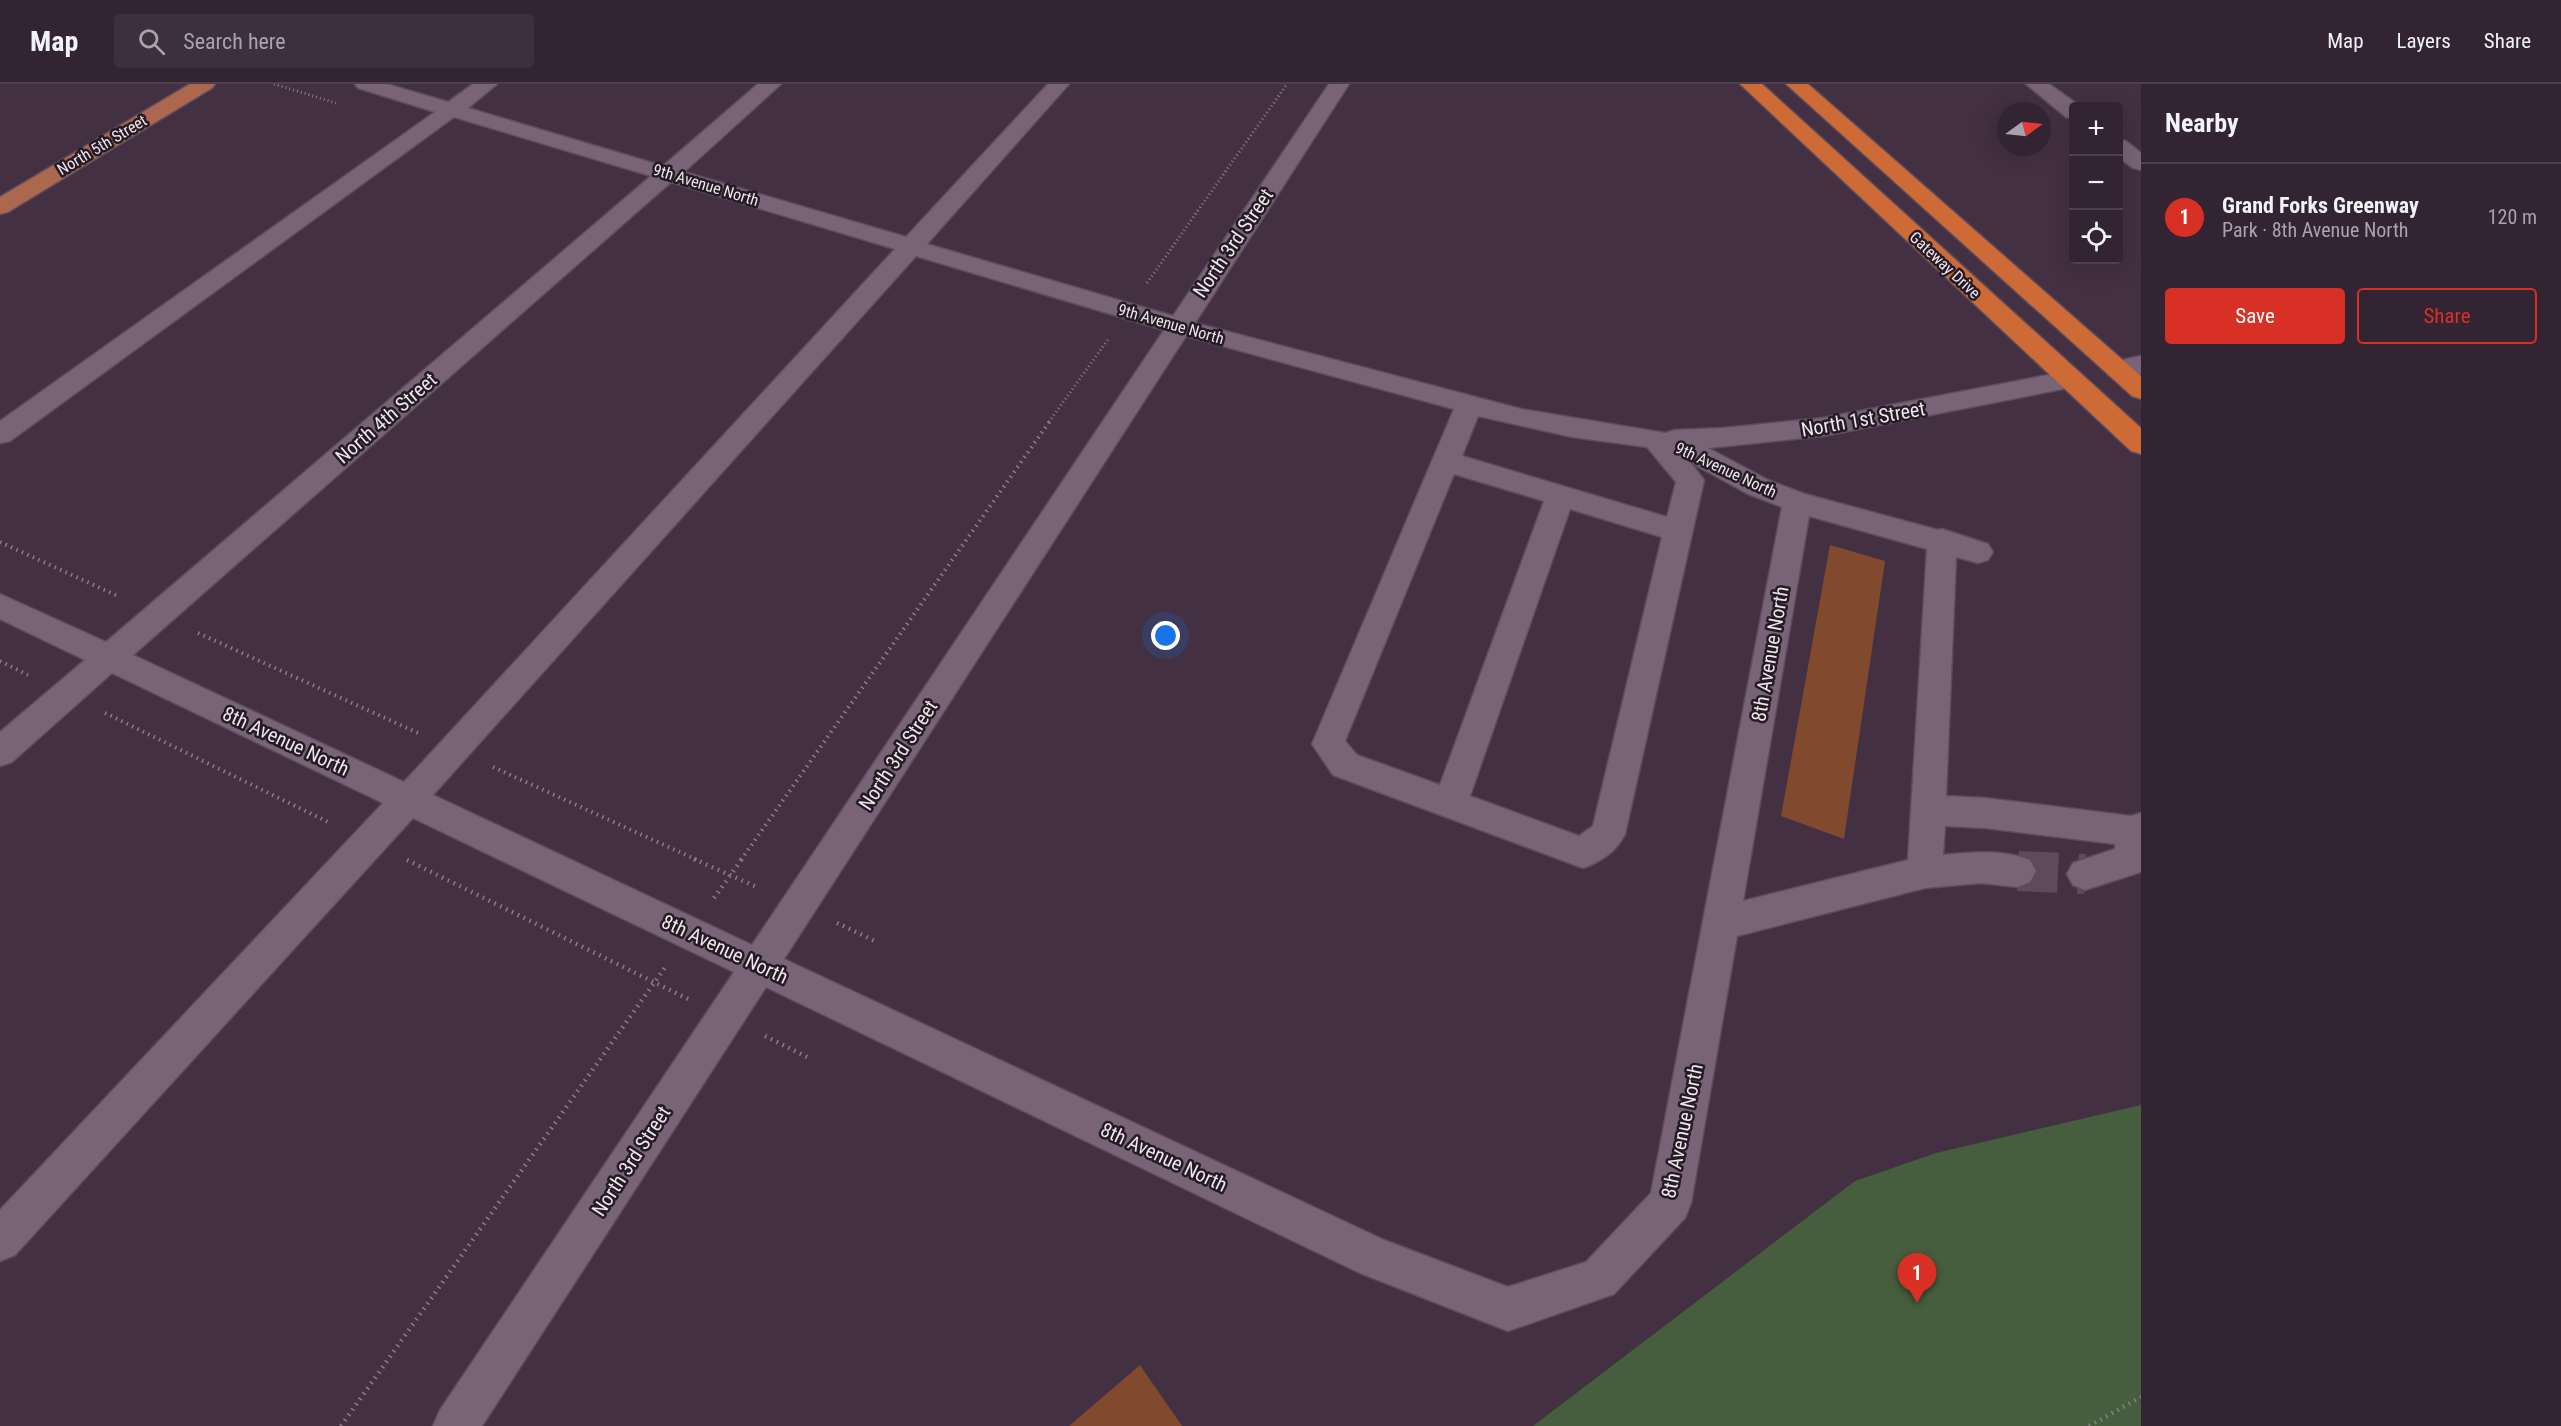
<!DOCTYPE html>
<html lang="en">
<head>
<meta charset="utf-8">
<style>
  :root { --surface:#322432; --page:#3d303e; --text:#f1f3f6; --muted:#a8a4ac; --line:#4d414d; --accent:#d93025 }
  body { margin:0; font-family:"Roboto Condensed",sans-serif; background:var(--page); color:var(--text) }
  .controls { position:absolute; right:18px; top:18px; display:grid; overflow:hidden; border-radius:6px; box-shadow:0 6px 24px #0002 }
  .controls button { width:54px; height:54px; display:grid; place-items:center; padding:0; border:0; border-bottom:2px solid var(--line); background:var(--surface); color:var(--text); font:30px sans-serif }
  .compass { position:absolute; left:1997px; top:18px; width:54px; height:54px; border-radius:50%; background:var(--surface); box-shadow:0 6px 24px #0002; rotate:75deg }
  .you { position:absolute; left:1166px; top:552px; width:21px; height:21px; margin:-15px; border:4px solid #fff; border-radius:50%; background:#1a73e8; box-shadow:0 0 0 9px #1a73e833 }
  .badge { display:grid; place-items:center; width:39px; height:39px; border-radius:50%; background:var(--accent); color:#fff; font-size:20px; font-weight:700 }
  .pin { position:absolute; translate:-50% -50px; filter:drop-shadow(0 2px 3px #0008) }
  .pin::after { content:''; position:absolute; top:32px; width:21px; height:18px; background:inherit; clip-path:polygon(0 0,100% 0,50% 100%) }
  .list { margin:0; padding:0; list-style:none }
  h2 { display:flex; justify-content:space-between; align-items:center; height:78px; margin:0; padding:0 24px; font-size:26px }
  h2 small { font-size:20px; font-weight:400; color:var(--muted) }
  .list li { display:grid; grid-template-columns:39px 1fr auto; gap:18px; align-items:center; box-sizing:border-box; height:108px; padding:0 24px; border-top:2px solid var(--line) }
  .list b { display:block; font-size:22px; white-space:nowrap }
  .list p { margin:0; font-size:20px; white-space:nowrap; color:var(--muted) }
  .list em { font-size:20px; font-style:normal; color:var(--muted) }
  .actions { display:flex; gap:12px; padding:18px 24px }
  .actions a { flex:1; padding:14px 0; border:2px solid var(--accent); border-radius:6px; text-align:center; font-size:21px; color:var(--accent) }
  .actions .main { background:var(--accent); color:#fff }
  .icon { flex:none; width:33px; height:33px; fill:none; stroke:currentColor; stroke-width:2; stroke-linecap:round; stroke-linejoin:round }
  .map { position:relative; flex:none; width:2141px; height:1342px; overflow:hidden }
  header { display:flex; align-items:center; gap:36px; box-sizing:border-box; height:84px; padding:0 30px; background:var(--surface); border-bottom:2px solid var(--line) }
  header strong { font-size:28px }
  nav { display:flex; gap:33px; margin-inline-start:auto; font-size:21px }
  .search { width:420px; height:54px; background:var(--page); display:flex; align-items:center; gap:15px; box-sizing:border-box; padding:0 21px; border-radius:6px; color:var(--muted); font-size:22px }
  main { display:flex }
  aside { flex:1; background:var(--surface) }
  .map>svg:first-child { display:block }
</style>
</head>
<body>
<header>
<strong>Map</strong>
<div class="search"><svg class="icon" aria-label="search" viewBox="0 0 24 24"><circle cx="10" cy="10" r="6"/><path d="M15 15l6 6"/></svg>Search here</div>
<nav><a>Map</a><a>Layers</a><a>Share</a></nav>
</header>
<main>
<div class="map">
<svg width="2141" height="1342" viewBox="0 0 2141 1342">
  <rect width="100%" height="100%" fill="#433042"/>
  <!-- green -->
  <path fill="#465e3d" d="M2141,1021v321h-608l322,-245 81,-28z"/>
  <!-- building -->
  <path fill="#814a2e" d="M1830,461l55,16 -41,278 -63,-23z
    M1140,1281l42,61h-113z"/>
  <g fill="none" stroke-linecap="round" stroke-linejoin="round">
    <!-- minor-tunnel -->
    <path stroke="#5d4b5c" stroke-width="40" stroke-dasharray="40 20" stroke-linecap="butt" d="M2018,787l67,3"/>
    <!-- minor casing -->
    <g stroke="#5d4c5c" stroke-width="3">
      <path id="minor" d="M355,0h32l61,18 25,-18h24l-29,24 195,58 95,-82h23l-97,88 222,65 142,-153h21l-142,160 246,72 156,-232h20l-154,239 326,86 144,24 10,-3 49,-2 99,-10 246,-47 9,3 4,6 -4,6 -255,50 -115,12 60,32 37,14 133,36 4,-1 46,15 5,8 -5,8 -10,3 -22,-6 -10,239 39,2 146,18 10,-3v59l-56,18 -12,-5 -6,-11 6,-11 42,-14v-5l-130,-16 -40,-2 -2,29c30,-3 59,-6 87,5l6,11 -6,11 -12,5 -37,-4 -56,5 -188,48 -46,267 -6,15 -71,76 -106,37 -148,-58 -594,-286 -284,439h-49l7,-16 294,-438 -321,-154 -398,437 -15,6v-51l383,-407 -271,-130 -100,89 -12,4v-34l85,-72 -85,-41v-25l106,48 545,-466 -197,-59 -444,324 -10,2v-22l435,-309 -77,-24zM671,98l224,67 -491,533 -271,-127zM916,172l248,74 -412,615 -319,-150zM1186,252l268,73 -142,335 21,31 250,93c17,-6 34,-17 42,-34l79,-354 -14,-18 58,32 34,13 -131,686 -65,69 -78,25 -124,-47 -600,-281zM1478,332l94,21 75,10 29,35 -9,35 -205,-61zM1454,390l90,27 -104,284 -83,-30 -12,-14zM1570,425l92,28 -69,289 -14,10 -109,-40zM1809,432l118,33 -19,311 -165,41z
        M2026,0h23l31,22h-6v12l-8,-1z
        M2118,56l8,1 15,12v17l-8,-2 -15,-11z
        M2141,272v18l-24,4 -9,-3 -4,-6 4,-6z"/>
    </g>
    <!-- major casing -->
    <g stroke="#5d4c5c" stroke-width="3">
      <path id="major" d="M190,0h25l-3,4 -204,124 -8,2v-17z"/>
    </g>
    <!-- highway casing -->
    <g stroke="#5d4c5c" stroke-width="3">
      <path id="highway" d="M1740,0h22l379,344v26l-10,-3z
        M1786,0h22l333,292v23l-9,-3z"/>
    </g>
    <!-- path-far2 -->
    <path stroke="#8c7c8b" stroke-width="3" stroke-dasharray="1 3" stroke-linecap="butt" d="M274,0l62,19
      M1147,199l140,-199
      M1049,338l60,-84"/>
    <!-- path-far1 -->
    <path stroke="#8c7c8b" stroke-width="4" stroke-dasharray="1.5 4.5" stroke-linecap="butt" d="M0,458l120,55
      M198,549l220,100
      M0,577l28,14
      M105,629l225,110
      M493,683l204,93
      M741,776l309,-439"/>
    <!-- path -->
    <path stroke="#8c7c8b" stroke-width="4.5" stroke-dasharray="1.5 5" stroke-linecap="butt" d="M694,775l65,29
      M407,776l281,139
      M714,814l28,-39
      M837,839l40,19
      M765,952l42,21
      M341,1342l325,-460
      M2089,1342l52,-29"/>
    <!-- minor -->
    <use href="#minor" fill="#786377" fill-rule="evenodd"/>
    <!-- major -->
    <use href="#major" fill="#ac674f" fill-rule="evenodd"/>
    <!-- highway -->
    <use href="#highway" fill="#ce6a35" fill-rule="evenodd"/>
  </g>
  <g text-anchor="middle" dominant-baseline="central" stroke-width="5" stroke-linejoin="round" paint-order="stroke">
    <!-- far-street labels -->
    <g font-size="16" fill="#f0e4ef" stroke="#241b24">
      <text transform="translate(102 61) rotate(-31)">North 5th Street</text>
      <text transform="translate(706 101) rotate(17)">9th Avenue North</text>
      <text transform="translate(1945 181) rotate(43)">Gateway Drive</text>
      <text transform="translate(1171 240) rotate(16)">9th Avenue North</text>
      <text transform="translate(1726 386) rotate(25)">9th Avenue North</text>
    </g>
    <!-- street labels -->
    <g font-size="20" fill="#f0e4ef" stroke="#241b24">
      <text transform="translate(1233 159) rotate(-56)">North 3rd Street</text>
      <text transform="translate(386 334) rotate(-41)">North 4th Street</text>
      <text transform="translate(1863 335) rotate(-10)">North 1st Street</text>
      <text transform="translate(1770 570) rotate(-80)">8th Avenue North</text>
      <text transform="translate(286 657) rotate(25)">8th Avenue North</text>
      <text transform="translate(898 671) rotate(-57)">North 3rd Street</text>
      <text transform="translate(725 865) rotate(25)">8th Avenue North</text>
      <text transform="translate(1682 1047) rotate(-78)">8th Avenue North</text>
      <text transform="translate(1164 1073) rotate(25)">8th Avenue North</text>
      <text transform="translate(631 1077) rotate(-57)">North 3rd Street</text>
    </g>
  </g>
</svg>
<div class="controls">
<button>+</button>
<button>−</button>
<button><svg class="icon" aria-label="locate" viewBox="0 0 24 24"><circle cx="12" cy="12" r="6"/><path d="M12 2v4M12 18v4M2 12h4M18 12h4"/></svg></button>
</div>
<svg class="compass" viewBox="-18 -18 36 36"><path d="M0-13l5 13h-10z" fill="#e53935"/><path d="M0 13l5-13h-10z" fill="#a8a4ac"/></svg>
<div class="you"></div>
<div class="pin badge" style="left:1917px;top:1219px">1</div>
</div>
<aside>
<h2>Nearby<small></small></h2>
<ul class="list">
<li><span class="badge">1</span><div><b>Grand Forks Greenway</b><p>Park · 8th Avenue North</p></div><em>120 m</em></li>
</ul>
<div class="actions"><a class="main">Save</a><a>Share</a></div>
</aside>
</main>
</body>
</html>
